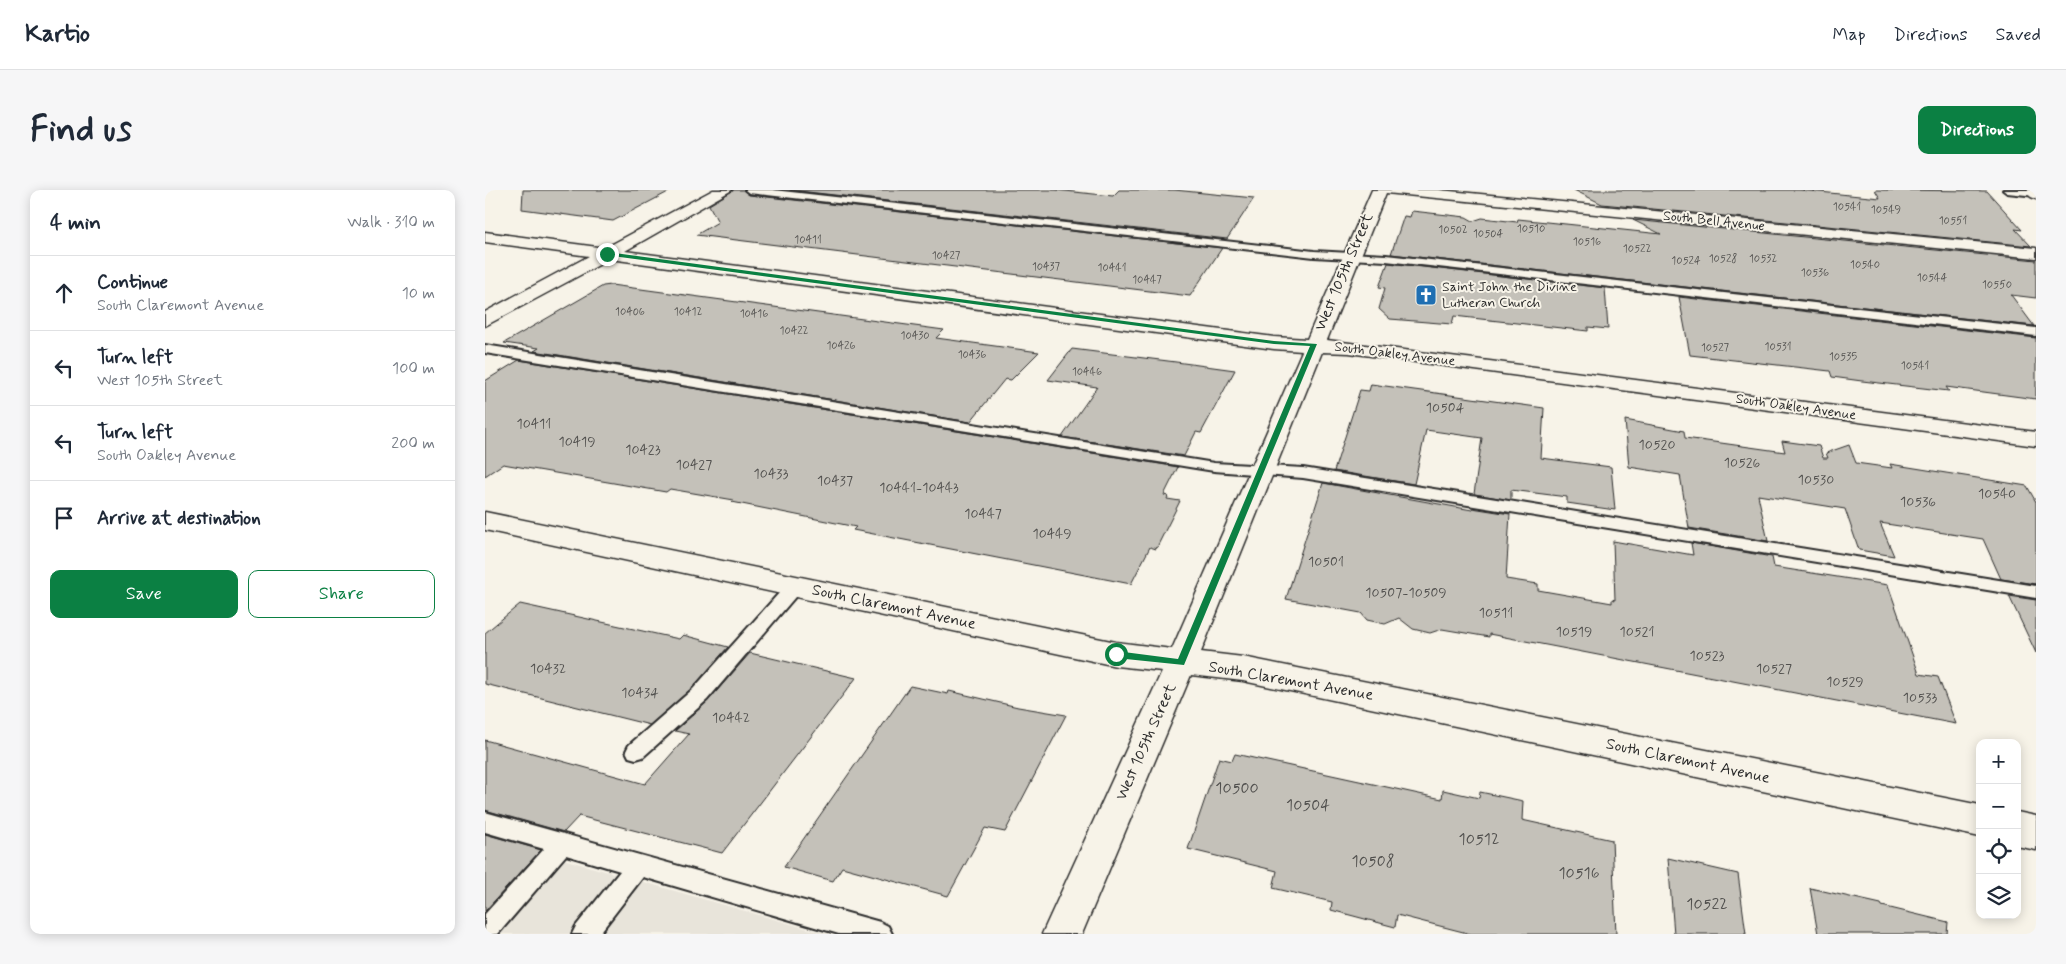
<!DOCTYPE html>
<html lang="en">
<head>
<meta charset="utf-8">
<style>
  :root { --surface:#fff; --page:#f6f6f7; --text:#1f2937; --muted:#747a83; --line:#e0e1e3; --accent:#0b8043 }
  body { margin:0; font-family:Mynerve,sans-serif; background:var(--page); color:var(--text) }
  .controls { position:absolute; right:15px; bottom:15px; display:grid; overflow:hidden; border-radius:10px; box-shadow:0 2px 12px #0003 }
  .controls button { width:45px; height:45px; display:grid; place-items:center; padding:0; border:0; border-bottom:1px solid var(--line); background:var(--surface); color:var(--text); font:25px sans-serif }
  .stop { position:absolute; width:15px; height:15px; margin:-11px; border:4px solid #0b8043; border-radius:50%; background:#fff }
  .stop.end { background:#0b8043; border-color:#fff; box-shadow:0 1px 5px #0008 }
  .list { margin:0; padding:0; list-style:none }
  h2 { display:flex; justify-content:space-between; align-items:center; height:65px; margin:0; padding:0 20px; font-size:21px }
  h2 small { font-size:16px; font-weight:400; color:var(--muted) }
  .list li { display:grid; grid-template-columns:32px 1fr auto; gap:15px; align-items:center; box-sizing:border-box; height:75px; padding:0 20px; border-top:1px solid var(--line) }
  .list b { display:block; font-size:19px; white-space:nowrap }
  .list p { margin:0; font-size:16px; white-space:nowrap; color:var(--muted) }
  .list em { font-size:16px; font-style:normal; color:var(--muted) }
  .actions { display:flex; gap:10px; padding:15px 20px }
  .actions a { flex:1; padding:11px 0; border:1px solid var(--accent); border-radius:10px; text-align:center; font-size:18px; color:var(--accent) }
  .actions .main { background:var(--accent); color:#fff }
  .icon { flex:none; width:28px; height:28px; fill:none; stroke:currentColor; stroke-width:2; stroke-linecap:round; stroke-linejoin:round }
  .map { position:relative; flex:none; width:1551px; height:744px; overflow:hidden; border-radius:10px }
  header { display:flex; align-items:center; gap:30px; box-sizing:border-box; height:70px; padding:0 25px; background:var(--surface); border-bottom:1px solid var(--line) }
  header strong { font-size:24px }
  nav { display:flex; gap:28px; margin-inline-start:auto; font-size:18px }
  .intro { display:flex; align-items:center; justify-content:space-between; box-sizing:border-box; height:120px; padding:0 30px }
  h1 { margin:0; font-size:35px }
  .button { padding:12px 22px; border-radius:10px; background:var(--accent); color:#fff; font-size:18px; font-weight:700 }
  main { display:flex; gap:30px; padding:0 30px }
  aside { flex:1; background:var(--surface); border-radius:10px; box-shadow:0 2px 12px #0003 }
  .map>svg:first-child { display:block }
</style>
</head>
<body>
<header>
<strong>Kartio</strong>
<nav><a>Map</a><a>Directions</a><a>Saved</a></nav>
</header>
<div class="intro"><h1>Find us</h1><a class="button">Directions</a></div>
<main>
<aside>
<h2>4 min<small>Walk · 310 m</small></h2>
<ul class="list">
<li><svg class="icon" aria-label="ahead" viewBox="0 0 24 24"><path d="M12 20V5M6 11l6-6 6 6"/></svg><div><b>Continue</b><p>South Claremont Avenue</p></div><em>10 m</em></li>
<li><svg class="icon" aria-label="left" viewBox="0 0 24 24"><path d="M17 20v-9H6M10 6l-5 5 5 5"/></svg><div><b>Turn left</b><p>West 105th Street</p></div><em>100 m</em></li>
<li><svg class="icon" aria-label="left" viewBox="0 0 24 24"><path d="M17 20v-9H6M10 6l-5 5 5 5"/></svg><div><b>Turn left</b><p>South Oakley Avenue</p></div><em>200 m</em></li>
<li><svg class="icon" aria-label="arrive" viewBox="0 0 24 24"><path d="M6 21V4h12l-3 4 3 4H6"/></svg><div><b>Arrive at destination</b></div></li>
</ul>
<div class="actions"><a class="main">Save</a><a>Share</a></div>
</aside>
<div class="map">
<svg width="1551" height="744" viewBox="0 0 1551 744">
  <rect width="100%" height="100%" fill="#f7f3e8"/>
  <filter id="ink" filterUnits="userSpaceOnUse"><feTurbulence type="fractalNoise" baseFrequency=".02" numOctaves="2"/><feDisplacementMap in="SourceGraphic" scale="10" xChannelSelector="R" yChannelSelector="G"/><feConvolveMatrix kernelMatrix="1 2 1 2 8 2 1 2 1" color-interpolation-filters="sRGB"/></filter>
  <g filter="url(#ink)">
    <!-- built -->
    <path fill="#e8e4da" d="M0,647l341,97h-341z"/>
    <!-- building -->
    <path fill="#c4c1b9" stroke="#2b2b2b" d="M38,0h149l-59,31 -91,-12z
      M249,0h9l6,5 473,53 -32,48 -494,-61 22,-13 -9,-17z
      M305,0h265l58,6 6,-6h55l80,8 -27,41z
      M1089,0h225l81,8 -5,-8 112,1 35,39 -7,-1 16,17 -429,-42z
      M927,21l54,6 7,4 9,-3 35,4 1,-3 143,15 -28,-14 403,40v38l-25,-3 23,31 -643,-72 13,-38 6,1z
      M903,73l217,25 3,41 -20,-2v4l-134,-15 -2,8 -62,-5 -11,-10 6,-21 -6,-1z
      M126,95l333,45 -8,8 103,14 -28,28 -6,-1 -35,43 -436,-71 5,-3 -35,-5 99,-57z
      M1194,107l357,41v61l-90,-12 3,4 -87,-10 -30,-4 -2,-6 -140,-16z
      M587,159l104,13 59,8 -34,63 -5,-1 -12,24 -122,-19 35,-50 -49,-7z
      M34,170l659,107 -14,28 4,1 -1,3 13,2 -24,48 -6,-2 -19,37 -278,-54 3,-3 -124,-25 2,-2 -64,-11 -4,3 -163,-28 -18,12v-95z
      M886,194l173,24 -3,50 70,9 4,43 -48,-7v-6l-56,-7v10l-37,-6 8,-56 -56,-8 -12,54 -80,-13 26,-81 9,1z
      M1140,230l59,11 1,7 100,14 -3,-11 37,5 4,12h5l-2,-5 23,-8 7,18 36,5 -2,-4 137,22 9,16v82l-35,-5 -18,-40 -103,-16 14,33 -35,-6 -14,-41 -87,-14 10,46 -79,-13 -9,-53 -51,-8z
      M838,293l149,27v-2l38,6 -4,65 32,5v6l74,13v-4l3,1 -2,-59 80,14 -2,-12 81,14 2,10 114,18 31,89 19,3 18,47 -467,-90v3l-47,-8 -12,4 -17,-4 -14,-11 -14,6 -18,-4 -6,-7 -75,-14z
      M1524,406l27,4v53z
      M35,414l159,35 4,-4 45,12 -36,41 -42,37 -165,-41v-51z
      M265,463l106,25 -134,175 -143,-37 -15,16 -79,-22v-70l160,44 44,-50 -14,-3 33,-30z
      M425,496l38,8 1,-3 69,16 48,8 -61,117 -20,-4 -37,68 -106,-29 -9,14 -49,-14z
      M750,564l207,45 1,-9 36,8 1,-6 43,9 -1,19 90,20 4,94h-145l-74,-19 -2,12 -64,-17 1,-8 -59,-14 4,-17 -89,-22 31,-91 13,3z
      M0,644l56,16 -56,61z
      M1183,668l70,16 8,60h-72z
      M1325,698l71,16 1,2 66,16 -1,12h-129z"/>
    <g fill="none" stroke-linecap="round" stroke-linejoin="round">
      <!-- service casing -->
      <g stroke="#2b2b2b" stroke-width="4">
        <path id="service" d="M260,0h28l541,61 72,4 650,73v8l-650,-75 -72,-4 -565,-64z
          M1518,0h33v6l-29,-3z
          M0,155l729,118 89,5 733,118v12l-733,-120 -89,-7 -729,-118z
          M310,390l6,2 2,4 -2,4 -94,110 -64,57 -7,2 -7,-2 -3,-6 3,-6 64,-56 96,-107z
          M0,622l395,110 8,4 4,8h-53l-196,-57 -44,57h-27l4,-8 44,-55 -54,-16 -68,79h-13v-20l59,-65 -59,-17z"/>
      </g>
      <!-- minor casing -->
      <g stroke="#2b2b2b" stroke-width="3">
        <path id="minor" d="M228,0h19l-107,61 649,86 33,2 65,-149h67l597,58v10l-650,-65 -59,147 709,92v14l-687,-93 -27,-1 -121,300 42,5 737,148v32l-737,-156 -52,-6 -109,259h-40l120,-263 -46,-5 -631,-136v-18l631,130 56,7 130,-298 -28,-2 -664,-90 -125,67v-14l104,-56 -104,-14v-10l120,16z
          M1539,0h12v9l-5,-2z
          M1532,622l19,4v34l-19,-4z"/>
      </g>
      <!-- service -->
      <use href="#service" fill="#f7f3e8" fill-rule="evenodd"/>
      <!-- minor -->
      <use href="#minor" fill="#f7f3e8" fill-rule="evenodd"/>
    </g>
  </g>
  <!-- route -->
  <path fill="#0b8043" d="M122,62l667,89 43,3 -133,321 -68,-7 -5,-4 5,-3 62,8 132,-313 -36,-2 -669,-89z"/>
  <!-- icons -->
  <defs>
    <g id="church-square" transform="scale(1.125)"><rect x="-9" y="-9" width="18" height="18" rx="4" fill="#1f6fb2" stroke="#f7f3e8"/><path d="M-1.2-6h2.4v3.5h3.3v2.4h-3.3V6h-2.4V-.1h-3.3v-2.4h3.3Z" fill="#fff"/></g>
  </defs>
  <g fill-rule="evenodd">
    <use href="#church-square" x="941" y="105"/>
  </g>
  <g text-anchor="middle" dominant-baseline="central" stroke-width="4" stroke-linejoin="round" paint-order="stroke">
    <!-- far-number labels -->
    <g font-size="11" fill="#51504e">
      <text x="1362" y="17">10541</text>
      <text x="1401" y="20">10549</text>
      <text x="1468" y="31">10551</text>
      <text x="1046" y="39">10510</text>
      <text x="968" y="40">10502</text>
      <text x="1003" y="44">10504</text>
      <text x="323" y="50">10411</text>
      <text x="1102" y="52">10516</text>
      <text x="1152" y="59">10522</text>
      <text x="461" y="66">10427</text>
      <text x="1238" y="69">10528</text>
      <text x="1278" y="69">10532</text>
      <text x="1201" y="71">10524</text>
      <text x="1380" y="75">10540</text>
      <text x="561" y="77">10437</text>
      <text x="627" y="78">10441</text>
      <text x="1330" y="83">10536</text>
      <text x="1447" y="88">10544</text>
      <text x="662" y="90">10447</text>
      <text x="1512" y="95">10550</text>
      <text x="145" y="122">10406</text>
      <text x="203" y="122">10412</text>
      <text x="269" y="124">10416</text>
      <text x="309" y="141">10422</text>
      <text x="430" y="146">10430</text>
      <text x="356" y="156">10426</text>
      <text x="1293" y="157">10531</text>
      <text x="1230" y="158">10527</text>
      <text x="487" y="165">10436</text>
      <text x="1358" y="167">10535</text>
      <text x="1430" y="176">10541</text>
      <text x="602" y="182">10446</text>
    </g>
    <!-- far-street labels -->
    <g font-size="14" fill="#2b2b2b" stroke="#f7f3e8">
      <text transform="translate(1229 31) rotate(6)">South Bell Avenue</text>
      <text transform="translate(910 164) rotate(7)">South Oakley Avenue</text>
      <text transform="translate(1311 217) rotate(8)">South Oakley Avenue</text>
    </g>
    <!-- far-poi labels -->
    <g font-size="14" fill="#2b2b2b" stroke="#f7f3e8" text-anchor="start">
      <text x="957" y="97">Saint John the Divine<tspan x="957" dy="16">Lutheran Church</tspan></text>
    </g>
    <!-- number labels -->
    <g font-size="14" fill="#51504e">
      <text x="960" y="218">10504</text>
      <text x="49" y="234">10411</text>
      <text x="92" y="252">10419</text>
      <text x="1172" y="255">10520</text>
      <text x="158" y="260">10423</text>
      <text x="1257" y="273">10526</text>
      <text x="209" y="275">10427</text>
      <text x="286" y="284">10433</text>
      <text x="1331" y="290">10530</text>
      <text x="350" y="291">10437</text>
      <text x="434" y="298">10441-10443</text>
      <text x="1512" y="304">10540</text>
      <text x="1433" y="312">10536</text>
      <text x="498" y="324">10447</text>
      <text x="567" y="344">10449</text>
      <text x="841" y="372">10501</text>
      <text x="921" y="403">10507-10509</text>
      <text x="1011" y="423">10511</text>
      <text x="1089" y="442">10519</text>
      <text x="1152" y="442">10521</text>
      <text x="1222" y="466">10523</text>
      <text x="63" y="479">10432</text>
      <text x="1289" y="479">10527</text>
      <text x="1360" y="492">10529</text>
      <text x="155" y="503">10434</text>
      <text x="1435" y="508">10533</text>
      <text x="246" y="528">10442</text>
    </g>
    <!-- street labels -->
    <g font-size="16" fill="#2b2b2b" stroke="#f7f3e8">
      <text transform="translate(859 82) rotate(-67)">West 105th Street</text>
      <text transform="translate(409 417) rotate(12)">South Claremont Avenue</text>
      <text transform="translate(806 491) rotate(10)">South Claremont Avenue</text>
      <text transform="translate(661 552) rotate(-66)">West 105th Street</text>
      <text transform="translate(1203 571) rotate(12)">South Claremont Avenue</text>
    </g>
    <!-- near-number labels -->
    <g font-size="16" fill="#51504e">
      <text x="752" y="598">10500</text>
      <text x="823" y="615">10504</text>
      <text x="994" y="649">10512</text>
      <text x="888" y="671">10508</text>
      <text x="1094" y="683">10516</text>
      <text x="1222" y="714">10522</text>
    </g>
  </g>
</svg>
<div class="controls">
<button>+</button>
<button>−</button>
<button><svg class="icon" aria-label="locate" viewBox="0 0 24 24"><circle cx="12" cy="12" r="6"/><path d="M12 2v4M12 18v4M2 12h4M18 12h4"/></svg></button>
<button><svg class="icon" aria-label="layers" viewBox="0 0 24 24"><path d="M12 4l9 5-9 5-9-5zM3 14l9 5 9-5"/></svg></button>
</div>
<div class="stop" style="left:631px;top:464px"></div>
<div class="stop end" style="left:122px;top:64px"></div>
</div>
</main>
</body>
</html>
